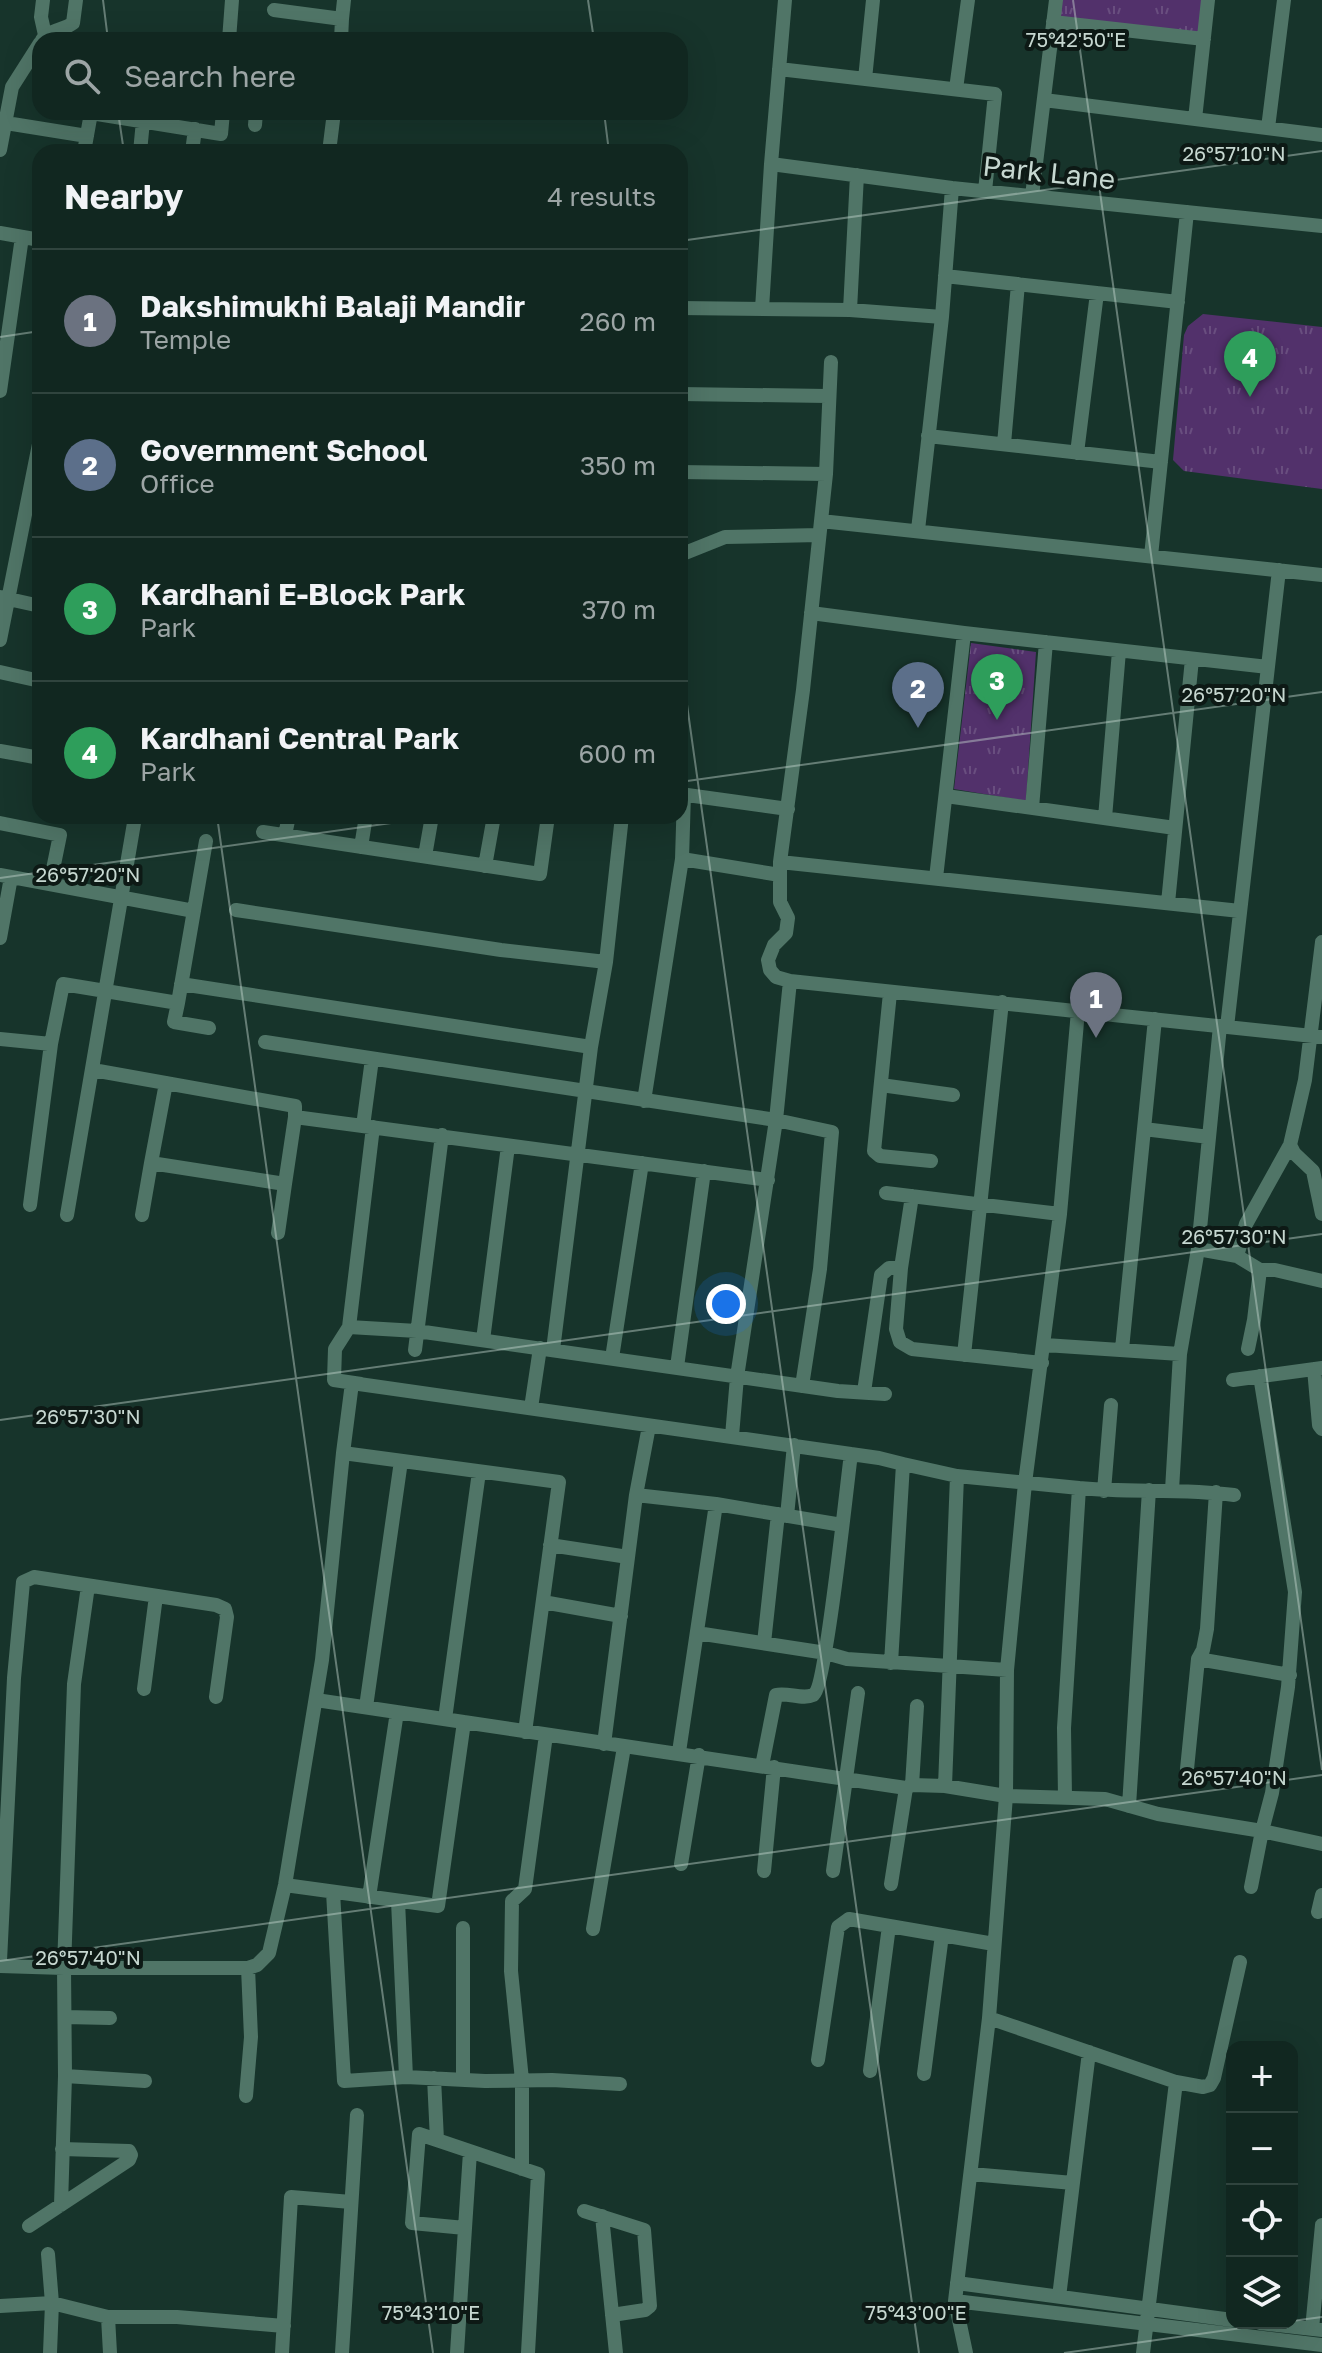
<!DOCTYPE html>
<html lang="en">
<head>
<meta charset="utf-8">
<style>
  :root { --surface:#112720; --page:#1a2f29; --text:#f1f3f6; --muted:#9ca5a5; --line:#30443e; --accent:#8c9099 }
  body { margin:0; font-family:"Golos Text",sans-serif; background:var(--page); color:var(--text) }
  .controls { position:absolute; right:24px; bottom:24px; display:grid; overflow:hidden; border-radius:16px; box-shadow:0 8px 32px #0002 }
  .controls button { width:72px; height:72px; display:grid; place-items:center; padding:0; border:0; border-bottom:2px solid var(--line); background:var(--surface); color:var(--text); font:40px sans-serif }
  .you { position:absolute; left:726px; top:1304px; width:28px; height:28px; margin:-20px; border:6px solid #fff; border-radius:50%; background:#1a73e8; box-shadow:0 0 0 12px #1a73e833 }
  .badge { display:grid; place-items:center; width:52px; height:52px; border-radius:50%; background:var(--accent); color:#fff; font-size:26px; font-weight:700 }
  .pin { position:absolute; translate:-50% -66px; filter:drop-shadow(0 2px 4px #0008) }
  .pin::after { content:''; position:absolute; top:42px; width:28px; height:24px; background:inherit; clip-path:polygon(0 0,100% 0,50% 100%) }
  .list { margin:0; padding:0; list-style:none }
  h2 { display:flex; justify-content:space-between; align-items:center; height:104px; margin:0; padding:0 32px; font-size:34px }
  h2 small { font-size:26px; font-weight:400; color:var(--muted) }
  .list li { display:grid; grid-template-columns:52px 1fr auto; gap:24px; align-items:center; box-sizing:border-box; height:144px; padding:0 32px; border-top:2px solid var(--line) }
  .list b { display:block; font-size:30px; white-space:nowrap }
  .list p { margin:0; font-size:26px; white-space:nowrap; color:var(--muted) }
  .list em { font-size:26px; font-style:normal; color:var(--muted) }
  .icon { flex:none; width:44px; height:44px; fill:none; stroke:currentColor; stroke-width:2; stroke-linecap:round; stroke-linejoin:round }
  .map { position:relative; flex:none; width:1322px; height:2353px; overflow:hidden }
  .search { position:absolute; background:var(--surface); box-shadow:0 8px 32px #0002; left:32px; top:32px; width:656px; height:88px; display:flex; align-items:center; gap:20px; box-sizing:border-box; padding:0 28px; border-radius:24px; color:var(--muted); font-size:30px }
  .panel { position:absolute; background:var(--surface); box-shadow:0 8px 32px #0002; left:32px; top:144px; width:656px; height:680px; border-radius:24px }
  .map>svg:first-child { display:block }
</style>
</head>
<body>
<div class="map">
<svg width="1322" height="2353" viewBox="0 0 1322 2353">
  <defs>
    <pattern id="park-tufts" width="24" height="20" patternUnits="userSpaceOnUse" patternTransform="scale(2)"><rect width="24" height="20" fill="#52316b"/><path d="M3 7l-1-3M5 7V3M7 7l1-3M15 17l-1-3M17 17v-4M19 17l1-3" fill="none" stroke="#694e7f"/></pattern>
  </defs>
  <rect width="100%" height="100%" fill="#17342b"/>
  <!-- park -->
  <path fill="url(#park-tufts)" d="M1056,0h152l-4,39 -151,-17z
    M1203,314l119,13v162l-138,-18 -11,-11 11,-125 4,-9z
    M971,643l65,9 -10,149 -72,-12z"/>
  <g fill="none" stroke-linecap="round" stroke-linejoin="round">
    <!-- street -->
    <path stroke="#507567" stroke-width="14" d="M43,0l-2,17 4,18
      M274,10l68,9 2,-19
      M1053,22l151,17
      M148,39l13,1
      M42,40c6,-10 22,-10 31,-17l3,-23
      M229,40l3,-40
      M341,40l1,-21
      M779,69l216,25 -10,97
      M865,79l8,-79
      M956,89l12,-89
      M1044,100l278,35
      M1195,119l13,-119
      M6,123l81,13
      M255,125l1,-13
      M1268,128l16,-128
      M0,150l12,-63 28,-44
      M84,152l7,-39 130,21 2,-22
      M140,152l3,-31
      M192,152l3,-23
      M329,152l5,-40
      M771,164l181,24 370,38
      M1032,196l24,-196
      M0,233l40,7
      M945,276l233,26
      M680,308l170,2 92,7
      M762,309l9,-145 14,-164
      M850,310l7,-135
      M831,362l-5,112 -23,216 -23,172v40l8,16 -2,15 -12,12 -6,15 2,10 6,7 14,4 532,56
      M0,391l22,-154
      M680,394l147,2
      M928,436l233,26
      M1004,444l14,-160
      M1077,453l20,-160
      M680,472l146,2
      M821,521l501,54
      M918,530l24,-213 10,-129
      M680,555l45,-18 94,-2
      M1151,556l36,-344
      M0,597l40,9
      M811,613l153,20 304,34
      M0,640l40,-201
      M0,672l40,9
      M0,751l40,7
      M680,794l108,15
      M946,796l229,32
      M1032,808l14,-166
      M1105,818l14,-167
      M0,823l60,12 -10,49
      M263,832l277,42 8,-58
      M285,835l4,-19
      M361,847l5,-31
      M425,856l7,-40
      M682,859l98,16
      M780,862l460,49
      M485,866l9,-50
      M0,875l194,36
      M936,878l28,-245
      M1168,903l24,-244
      M236,910l265,40 105,12
      M0,938l11,-61
      M1322,942l-17,138 -15,65 4,8 19,18 9,43
      M181,984l410,63
      M890,993l-16,158 6,5 51,5
      M178,1003l-4,19 35,6
      M1227,1027l52,-457
      M0,1039l51,5
      M265,1042l511,78 56,12 -12,137 -18,117
      M93,1070l202,36v11l473,63
      M881,1085l72,10
      M644,1101l38,-242 2,-65
      M363,1126l9,-67
      M373,1127l-24,200 68,4 421,60 47,3
      M1144,1129l65,8
      M151,1163l15,-80
      M886,1193l174,21
      M912,1196l-11,72 -5,61 4,13 12,7 130,14
      M30,1205l21,-161 12,-60 115,19 28,-162
      M67,1215l67,-392
      M142,1215l9,-52 134,21 10,-67
      M278,1233l7,-49
      M1198,1249l39,7 23,14h15l47,11
      M1237,1256l9,-32 44,-79
      M349,1327l-14,22 -1,31 27,4
      M483,1340l25,-194
      M1045,1345l135,9
      M1122,1349l33,-330
      M1248,1349l6,-29 6,-50
      M415,1350l27,-215
      M553,1350l38,-303 15,-85 16,-146
      M964,1355l38,-353
      M612,1358l30,-195
      M677,1367l27,-196
      M1314,1369l5,56 3,4
      M1260,1376l35,216 -7,95 -16,106 -10,38 60,13
      M1233,1380l89,-12
      M864,1392l17,-117 8,-7h12
      M531,1408l9,-60
      M732,1436l5,-59 39,-257 14,-139
      M343,1453l9,-70 527,75 24,6
      M1079,1488c51,5 103,0 155,7
      M1172,1490l8,-136 18,-105 22,-223
      M1104,1491l7,-86
      M636,1495l80,9 126,21
      M787,1516l7,-71
      M550,1545l78,12
      M88,1586l-14,98 -10,284h184l9,-3 12,-12 16,-68 37,-225 21,-207 216,29 -34,250
      M543,1602l78,14
      M697,1633l129,20 21,6 160,11
      M764,1643l14,-129
      M1198,1659l92,16
      M891,1663l12,-199 54,12 122,12 -15,240 1,69
      M144,1689l12,-93
      M316,1700l590,88 6,-3 33,1 61,10 99,3 53,15 104,17 -11,56
      M366,1707l35,-246
      M445,1719l34,-247
      M604,1744l32,-249 13,-69
      M679,1752l37,-248
      M762,1766l14,-71c11,-3 27,5 37,0 13,-7 34,-213 38,-241
      M1187,1769l11,-110 5,-9 4,-21 9,-137
      M912,1785l5,-79
      M945,1786l12,-310
      M1129,1806l20,-316
      M681,1864l18,-109
      M764,1871l10,-104
      M833,1871l25,-178
      M891,1884l15,-96
      M285,1885l153,21 26,-184
      M333,1892l11,189 62,-4 79,4 67,-1 68,4
      M369,1897l28,-185
      M398,1901l8,176
      M1318,1912l4,-17
      M463,1928v152
      M593,1929l31,-182
      M0,1961l14,-283 9,-96 11,-5 182,28 9,4 2,8 -11,80
      M0,1966l64,2 1,108 -4,129
      M65,2017l45,1
      M989,2018l187,64 27,5 7,-2 4,-7 26,-116
      M818,2060l20,-133 11,-8 145,25
      M870,2071l19,-145
      M924,2074l18,-139
      M65,2076l80,5
      M434,2078l3,62
      M246,2096l5,-59 -3,-69
      M470,2152l-5,76 -53,-5 7,-89 119,40 -10,179
      M522,2169v-89l-11,-109 1,-70 13,-12 21,-154
      M971,2174l102,9
      M584,2211l60,19 6,76 -5,4 -33,5
      M602,2216l14,137
      M29,2226l100,-66 2,-5 -2,-4 -67,-2
      M48,2254l4,49 -2,50
      M957,2283l275,37
      M1059,2297l30,-245
      M955,2301l367,44
      M0,2306l52,-3 56,14h69l107,9
      M108,2317l2,36
      M1260,2323l62,7
      M1312,2329l10,-104
      M282,2353l9,-156 60,5
      M342,2353l15,-238
      M457,2353l8,-125
      M966,2353l-11,-52 34,-283 17,-222 1,-126 18,-187 35,-269 18,-203
      M1143,2353l33,-271"/>
  </g>
  <!-- ticks -->
  <path fill="none" stroke="#c6d7d0" stroke-width="2" stroke-opacity="0.45" d="M103,0l5,40M588,0l6,40M1073,0l249,1770M118,112l6,40M604,112l5,40M680,241l642,-90M0,337l40,-6M680,655l239,1698M680,782l642,-90M217,816l216,1537M0,878l441,-62M0,1420l1322,-186M0,1961l1322,-186M1292,2321l30,-4M1064,2353l214,-30"/>
  <g text-anchor="middle" dominant-baseline="central" stroke-width="8" stroke-linejoin="round" paint-order="stroke">
    <!-- street labels -->
    <g font-size="28" fill="#c6d7d0" stroke="#0d1915">
      <text transform="translate(1049 172) rotate(6)">Park Lane</text>
    </g>
  </g>
  <g font-size="20" text-anchor="middle" fill="#c6d7d0" stroke="#0d1915" stroke-width="8" stroke-linejoin="round" paint-order="stroke">
    <text x="1076" y="47">75°42'50"E</text>
    <text x="1234" y="161">26°57'10"N</text>
    <text x="1234" y="702">26°57'20"N</text>
    <text x="88" y="882">26°57'20"N</text>
    <text x="1234" y="1244">26°57'30"N</text>
    <text x="88" y="1424">26°57'30"N</text>
    <text x="1234" y="1785">26°57'40"N</text>
    <text x="88" y="1965">26°57'40"N</text>
    <text x="431" y="2320">75°43'10"E</text>
    <text x="916" y="2320">75°43'00"E</text>
  </g>
</svg>
<div class="controls">
<button>+</button>
<button>−</button>
<button><svg class="icon" aria-label="locate" viewBox="0 0 24 24"><circle cx="12" cy="12" r="6"/><path d="M12 2v4M12 18v4M2 12h4M18 12h4"/></svg></button>
<button><svg class="icon" aria-label="layers" viewBox="0 0 24 24"><path d="M12 4l9 5-9 5-9-5zM3 14l9 5 9-5"/></svg></button>
</div>
<div class="you"></div>
<div class="pin badge" style="left:1096px;top:1038px;background:#6b7280">1</div>
<div class="pin badge" style="left:918px;top:728px;background:#5c6f8a">2</div>
<div class="pin badge" style="left:997px;top:720px;background:#2e9e5b">3</div>
<div class="pin badge" style="left:1250px;top:397px;background:#2e9e5b">4</div>
<div class="search"><svg class="icon" aria-label="search" viewBox="0 0 24 24"><circle cx="10" cy="10" r="6"/><path d="M15 15l6 6"/></svg>Search here</div>
<section class="panel">
<h2>Nearby<small>4 results</small></h2>
<ul class="list">
<li><span class="badge" style="background:#6b7280">1</span><div><b>Dakshimukhi Balaji Mandir</b><p>Temple</p></div><em>260 m</em></li>
<li><span class="badge" style="background:#5c6f8a">2</span><div><b>Government School</b><p>Office</p></div><em>350 m</em></li>
<li><span class="badge" style="background:#2e9e5b">3</span><div><b>Kardhani E-Block Park</b><p>Park</p></div><em>370 m</em></li>
<li><span class="badge" style="background:#2e9e5b">4</span><div><b>Kardhani Central Park</b><p>Park</p></div><em>600 m</em></li>
</ul>
</section>
</div>
</body>
</html>
